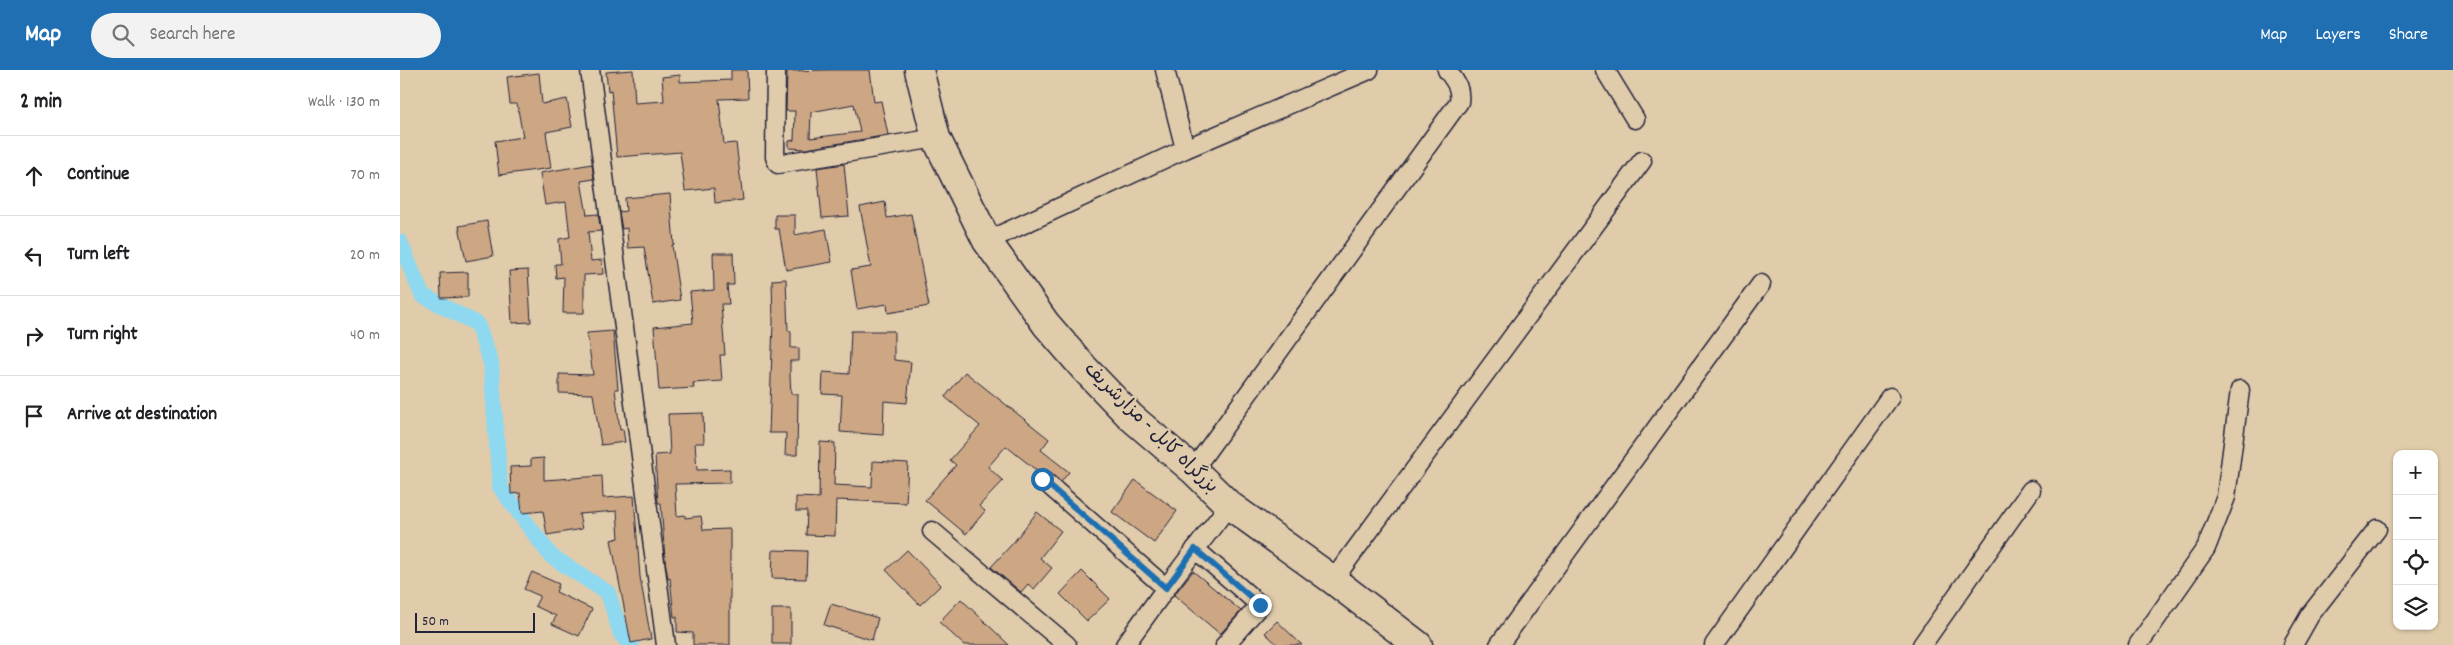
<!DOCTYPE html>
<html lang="en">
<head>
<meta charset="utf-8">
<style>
  :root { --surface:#fff; --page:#f2f2f2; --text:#202124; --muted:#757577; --line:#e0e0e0; --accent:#1f6fb2 }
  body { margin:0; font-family:Dekko,"Playpen Sans Arabic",sans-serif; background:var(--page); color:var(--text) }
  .controls { position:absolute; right:15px; bottom:15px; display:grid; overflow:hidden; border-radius:10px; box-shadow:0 1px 4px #0004 }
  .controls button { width:45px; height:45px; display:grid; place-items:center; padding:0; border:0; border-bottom:1px solid var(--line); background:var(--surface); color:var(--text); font:25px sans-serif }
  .scale { position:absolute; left:15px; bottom:12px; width:120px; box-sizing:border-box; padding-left:5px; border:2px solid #22223b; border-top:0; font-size:14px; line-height:18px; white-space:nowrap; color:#22223b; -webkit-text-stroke:4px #e0ccab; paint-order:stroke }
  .stop { position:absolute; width:15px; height:15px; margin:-11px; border:4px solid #1f6fb2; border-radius:50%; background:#fff }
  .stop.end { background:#1f6fb2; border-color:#fff; box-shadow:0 1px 5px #0008 }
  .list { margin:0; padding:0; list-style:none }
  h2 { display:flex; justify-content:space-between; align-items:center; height:65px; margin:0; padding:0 20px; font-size:21px }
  h2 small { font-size:16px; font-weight:400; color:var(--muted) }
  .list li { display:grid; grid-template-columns:32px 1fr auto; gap:15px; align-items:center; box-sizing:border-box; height:80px; padding:0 20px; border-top:1px solid var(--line) }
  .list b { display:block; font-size:19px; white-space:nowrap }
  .list em { font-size:16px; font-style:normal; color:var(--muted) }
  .icon { flex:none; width:28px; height:28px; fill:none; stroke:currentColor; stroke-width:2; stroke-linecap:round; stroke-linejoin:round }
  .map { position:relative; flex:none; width:2053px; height:575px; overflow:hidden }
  header { display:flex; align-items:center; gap:30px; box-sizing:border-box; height:70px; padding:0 25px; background:var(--accent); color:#fff }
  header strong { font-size:24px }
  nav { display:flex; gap:28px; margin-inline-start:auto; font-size:18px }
  .search { width:350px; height:45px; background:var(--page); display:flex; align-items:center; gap:12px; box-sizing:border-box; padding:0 18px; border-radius:28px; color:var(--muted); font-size:19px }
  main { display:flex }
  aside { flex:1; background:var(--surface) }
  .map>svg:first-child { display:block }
</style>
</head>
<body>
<header>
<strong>Map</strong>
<div class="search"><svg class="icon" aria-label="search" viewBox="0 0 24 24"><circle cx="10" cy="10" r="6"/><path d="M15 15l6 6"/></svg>Search here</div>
<nav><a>Map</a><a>Layers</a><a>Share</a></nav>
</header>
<main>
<aside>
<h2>2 min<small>Walk · 130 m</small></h2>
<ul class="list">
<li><svg class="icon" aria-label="ahead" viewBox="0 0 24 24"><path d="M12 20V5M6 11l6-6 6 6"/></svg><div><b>Continue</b></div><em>70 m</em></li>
<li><svg class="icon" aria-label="left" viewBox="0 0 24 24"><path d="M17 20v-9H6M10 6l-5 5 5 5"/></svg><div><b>Turn left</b></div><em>20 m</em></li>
<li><svg class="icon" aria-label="right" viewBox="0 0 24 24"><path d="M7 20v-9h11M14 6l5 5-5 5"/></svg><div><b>Turn right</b></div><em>40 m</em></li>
<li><svg class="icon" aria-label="arrive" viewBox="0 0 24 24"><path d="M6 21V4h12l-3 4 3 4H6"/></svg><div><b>Arrive at destination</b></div></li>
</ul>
</aside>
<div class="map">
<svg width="2053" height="575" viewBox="0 0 2053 575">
  <rect width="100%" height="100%" fill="#e0ccab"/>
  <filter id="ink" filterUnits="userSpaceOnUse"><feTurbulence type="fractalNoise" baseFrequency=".02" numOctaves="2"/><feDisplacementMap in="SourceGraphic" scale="10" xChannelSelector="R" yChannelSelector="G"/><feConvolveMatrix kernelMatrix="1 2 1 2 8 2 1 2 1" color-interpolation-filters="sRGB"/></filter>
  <g filter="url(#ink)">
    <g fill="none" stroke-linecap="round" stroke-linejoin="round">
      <!-- canal -->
      <path stroke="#8ed8f0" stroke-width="16" d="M0,172l22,53 55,29 14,39 9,124 51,69 57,37 13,41 10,11"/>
    </g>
    <!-- building -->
    <path fill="#cda784" stroke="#22223b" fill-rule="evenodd" d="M233,0l2,33 29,-2 -2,-24 18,-2v7l51,-2v-10h16l1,28 -29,1 5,45 12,-1 7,57 -28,3 -1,-15 -29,3 -5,-39 -63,5 -6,-67 -3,1 -2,-19z
      M432,0h38l4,32 7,-1 7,34 -82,14 -17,-1v-7l5,-1 1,-29h-9l1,-40zM454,34l6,28 -50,6 1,-26z
      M139,3l3,31 25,-5 5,28 -26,5 5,36 -52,7 -4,-34 28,-4 -6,-33h-7l-3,-27z
      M192,94l2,15 -13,2 6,34 11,-1 3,17 -13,1 3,29 11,-1 1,14 -19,1v38h-21l1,-36 -8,1 -1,-14h6l-2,-25 11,-2 -4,-35 -21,3 -5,-32z
      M444,94l5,52 -27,2 -5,-50z
      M270,124l4,51h-2l8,55 -27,4 -9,-57 -16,1 -1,-20 -5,1 -3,-17 7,-1 -1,-13z
      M485,132l2,16 24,-4 18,92 -41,7 -1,-9 -30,5 -6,-39 20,-3 -11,-60z
      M375,145h20v20l31,-6 6,33 -46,8 -7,-41h-4z
      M87,151l6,35 -27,5 -7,-35z
      M313,183h20l1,32h-7l2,19h-8l4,51h-5l2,26 -29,2 1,5 -35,2 -5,-63 39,-4 -3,-31 24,-2z
      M128,200l3,52 -19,1 -3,-52z
      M68,202v25l-27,1 -1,-25z
      M386,209l2,52h3v17h8v13h-9v15l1,18h7l-1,61h-12l1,-22h-17l4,-111 -1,-42z
      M213,261l5,58h-3l5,41 3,-1 2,13 -24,3 -8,-51 -34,-1v-19l34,1 -6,-42z
      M451,261h43v29l17,2 -4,41 -23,-2 -1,34 -43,-3 2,-37 -20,-1 1,-22 26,2z
      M565,302l84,67 -8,11 28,22 -8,10 -16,-13 -9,1 -30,-24 -18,21 15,14 -24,25 6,5 -19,23 -41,-34 31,-35 -6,-5 30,-34 -35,-29z
      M303,343l1,30h-9l2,27 33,-1v14l-55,1 2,32 8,-1v3l16,-2 2,14 27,-1v116h-37v-12l-16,-1v-15h-3l-4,-39 -2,1 -3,-19 -4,-57h-3l-3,-48 15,-1 -2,-40z
      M420,372l15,1 -1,42 38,2 1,-26 35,2 -2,40 -70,-3 -1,36 -29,-1 1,-24h-11v-14l23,1z
      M144,388v22l58,-4 1,22 31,-2 6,81 11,62 -20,4 -20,-103 8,-2 -2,-27 -38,3 3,15 -35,6 -4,-24 -21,2 -2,-20 -9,1 -1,-27 21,-1v-7z
      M735,410l42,31 -23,32 -42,-31z
      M637,442l24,19 -21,27 12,10 -18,21 -6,-5 -7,8 -30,-25 22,-24z
      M373,480l34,1 -1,28 -34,-1z
      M507,480l34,35 -21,20 -34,-35z
      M682,501l28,28 -23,22 -27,-27z
      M793,501l48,40 -21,23 -46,-39z
      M132,502l27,12 -3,8 36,17 -13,27 -27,-12 4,-8 -21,-10 5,-10 -16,-7z
      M561,529l23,22 25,24h-45l-25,-23z
      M431,534l47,14 -6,22 -48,-15z
      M372,539h19v35h-19z
      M877,551l25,24h-24l-13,-12z"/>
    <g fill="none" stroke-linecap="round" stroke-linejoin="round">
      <!-- minor casing -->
      <g stroke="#22223b" stroke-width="21">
        <path id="minor" d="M190,0l76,575
          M376,0l-1,87 3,7 158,-26
          M765,0l20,79
          M1205,0l30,49
          M587,171l198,-92 184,-79
          M793,400l266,-368c2,-15 -4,-21 -12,-32
          M642,409l124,109
          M532,461l135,114
          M795,479l65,56 -35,40
          M933,510l309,-419
          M725,575l41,-57 63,-83
          M1099,575l262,-361
          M1314,575l176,-248
          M1522,575l109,-155
          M1738,575l68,-97 20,-51 14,-107
          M1893,575l17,-30 67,-86"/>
      </g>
      <!-- trunk casing -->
      <g stroke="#22223b" stroke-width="31">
        <path id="trunk" d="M519,0l17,68 51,103 59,83 38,44 47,49 62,53 36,35 104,75 85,65"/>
      </g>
      <!-- minor -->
      <use href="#minor" stroke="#e0ccab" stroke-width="18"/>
      <!-- trunk -->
      <use href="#trunk" stroke="#e0ccab" stroke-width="28"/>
    </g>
  </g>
  <g fill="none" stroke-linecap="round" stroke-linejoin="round" filter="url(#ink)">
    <!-- route -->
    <path stroke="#1f6fb2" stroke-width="6" d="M642,409l124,109 29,-39 65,56"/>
  </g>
  <g text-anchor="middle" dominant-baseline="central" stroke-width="4.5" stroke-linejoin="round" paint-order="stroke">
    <!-- street labels -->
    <g font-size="19" fill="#22223b" stroke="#e0ccab">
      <text transform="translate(750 359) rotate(44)">بزرگراه کابل - مزارشریف</text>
    </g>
  </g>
</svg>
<div class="controls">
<button>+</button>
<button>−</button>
<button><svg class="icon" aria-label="locate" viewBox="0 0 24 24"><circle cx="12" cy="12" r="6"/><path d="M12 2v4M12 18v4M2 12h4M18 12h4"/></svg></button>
<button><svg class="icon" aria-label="layers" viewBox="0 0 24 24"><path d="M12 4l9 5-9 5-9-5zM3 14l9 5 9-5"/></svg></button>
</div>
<div class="scale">50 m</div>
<div class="stop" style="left:642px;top:409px"></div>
<div class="stop end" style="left:860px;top:535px"></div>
</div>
</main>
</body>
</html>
